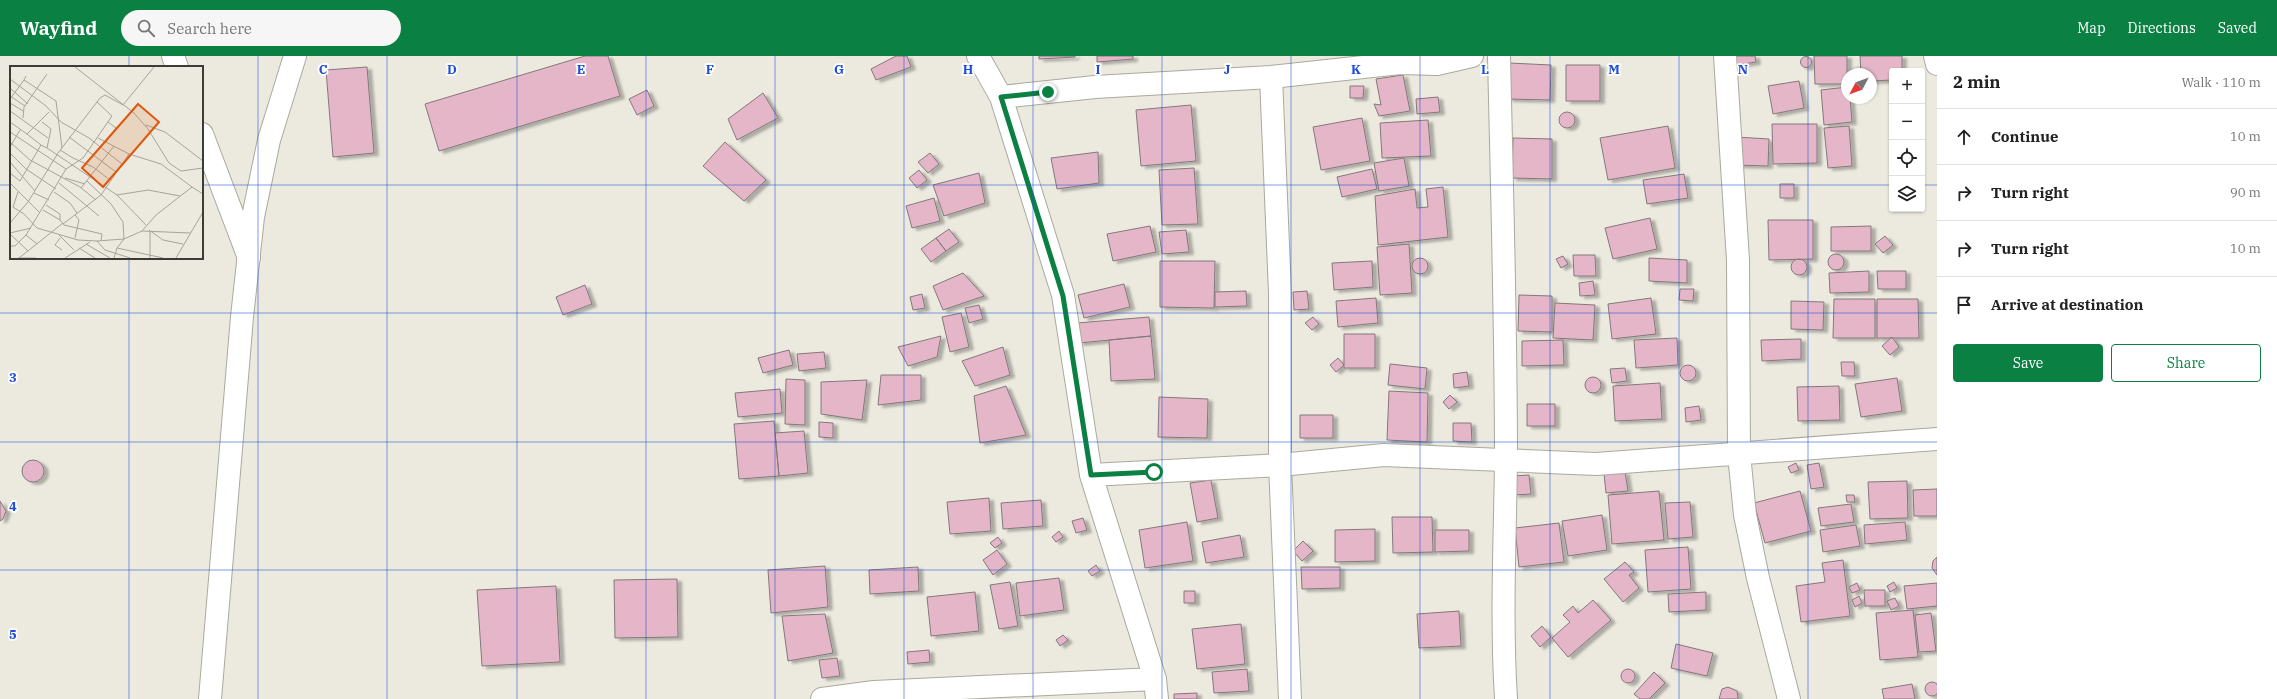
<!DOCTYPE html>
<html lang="en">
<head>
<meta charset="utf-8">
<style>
  :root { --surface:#fff; --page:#f6f6f6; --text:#222; --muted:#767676; --line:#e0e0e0; --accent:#0b8043 }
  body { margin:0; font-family:"IBM Plex Serif",serif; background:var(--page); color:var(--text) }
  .controls { position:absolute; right:12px; top:12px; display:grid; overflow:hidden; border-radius:4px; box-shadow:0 1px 3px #0004 }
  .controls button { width:36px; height:36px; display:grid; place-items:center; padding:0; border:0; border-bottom:1px solid var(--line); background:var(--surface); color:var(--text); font:20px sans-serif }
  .compass { position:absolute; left:1841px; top:12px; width:36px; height:36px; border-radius:50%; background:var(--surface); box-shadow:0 1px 3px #0004; rotate:229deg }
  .stop { position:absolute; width:12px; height:12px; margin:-9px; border:3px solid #0b8043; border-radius:50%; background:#fff }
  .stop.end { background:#0b8043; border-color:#fff; box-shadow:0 1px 4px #0008 }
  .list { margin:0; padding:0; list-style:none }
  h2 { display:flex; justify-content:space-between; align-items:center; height:52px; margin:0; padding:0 16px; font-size:17px }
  h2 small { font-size:13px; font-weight:400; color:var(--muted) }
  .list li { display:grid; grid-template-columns:26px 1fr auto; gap:12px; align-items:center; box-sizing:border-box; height:56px; padding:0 16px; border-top:1px solid var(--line) }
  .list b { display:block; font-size:15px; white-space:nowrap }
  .list em { font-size:13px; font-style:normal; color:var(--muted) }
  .actions { display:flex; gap:8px; padding:12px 16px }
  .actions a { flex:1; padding:9px 0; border:1px solid var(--accent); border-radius:4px; text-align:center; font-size:14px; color:var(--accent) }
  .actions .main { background:var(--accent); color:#fff }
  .icon { flex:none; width:22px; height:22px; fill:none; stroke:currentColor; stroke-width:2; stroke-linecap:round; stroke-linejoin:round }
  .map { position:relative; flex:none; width:1937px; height:643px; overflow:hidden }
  header { display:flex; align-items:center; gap:24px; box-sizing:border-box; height:56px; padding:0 20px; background:var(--accent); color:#fff }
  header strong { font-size:19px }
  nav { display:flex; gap:22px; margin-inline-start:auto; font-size:14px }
  .search { width:280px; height:36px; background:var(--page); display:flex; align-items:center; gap:10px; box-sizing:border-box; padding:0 14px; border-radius:22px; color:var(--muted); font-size:15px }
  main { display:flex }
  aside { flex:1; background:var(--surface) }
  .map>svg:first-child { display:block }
</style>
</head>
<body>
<header>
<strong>Wayfind</strong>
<div class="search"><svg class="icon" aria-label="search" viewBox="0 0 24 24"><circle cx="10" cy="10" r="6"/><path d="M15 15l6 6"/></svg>Search here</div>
<nav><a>Map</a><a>Directions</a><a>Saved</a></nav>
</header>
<main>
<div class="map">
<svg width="1937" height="643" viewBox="0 0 1937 643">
  <defs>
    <filter id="shadow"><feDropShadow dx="4.5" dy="2.5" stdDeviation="1" flood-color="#0004"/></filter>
  </defs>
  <rect width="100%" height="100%" fill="#eceadf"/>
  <!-- building -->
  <path fill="#e5b6c7" stroke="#83787c" filter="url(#shadow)" d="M585,0h23l12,40 -181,55 -14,-47z
    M896,0h11l4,11 -35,13 -5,-11z
    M1039,0h36v1l-36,2z
    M1097,0h36v3l-36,3z
    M1735,0h20l1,6 -19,3z
    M1814,0h33v28h-32z
    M1860,0h42v15h-10v9l-21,1v-7h-10z
    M1800.5 6a5.5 5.5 0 1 1 11 0a5.5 5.5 0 1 1-11 0Z
    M1509,7l42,2 -1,35 -42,-1z
    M1566,9h34v36h-34z
    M367,11l7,86 -41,4 -7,-87z
    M1403,19l7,36 -31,5 -5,-12 7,1 -5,-26z
    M1799,25l5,27 -31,6 -5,-28z
    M1350,30h14l-1,12h-13z
    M1847,31v11h3l2,24 -28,3 -3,-35z
    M647,34l7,16 -17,9 -8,-16z
    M763,37l15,25 -41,22 -9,-21z
    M1438,41l2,15 -23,2 -1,-15z
    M1191,49l5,56 -55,5 -5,-56z
    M1559 64a8 8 0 1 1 16 0a8 8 0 1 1-16 0Z
    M1362,62l8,43 -49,9 -8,-43z
    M1428,64l3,36 -49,2 -2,-35z
    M1772,68h45v39l-44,1z
    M1668,70l7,42 -67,12 -8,-42z
    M1849,70l3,40 -24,2 -4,-40z
    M1736,81l33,2 -1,27 -32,-1z
    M1513,82l39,1v40l-40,-1z
    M725,86l41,38 -22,21 -41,-35z
    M1098,96l1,31 -42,6 -6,-31z
    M930,97l9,11 -11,9 -10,-11z
    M1404,102l5,28 -30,5 -5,-28z
    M1194,112l4,56 -36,1 -3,-55z
    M1372,113l5,20 -35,8 -5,-20z
    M919,114l8,10 -10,8 -8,-10z
    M979,117l6,30 -41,13 -11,-31z
    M1684,118l4,24 -41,6 -4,-24z
    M1780,128h14v14h-14z
    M1443,131l5,50 -70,8 -3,-49 40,-7 2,19 11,-1 -2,-18z
    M934,142l6,23 -28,7 -6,-22z
    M1650,162l7,31 -44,10 -8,-31z
    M1768,164h45v39l-44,1z
    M1150,170l6,26 -43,9 -6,-27z
    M1871,170v25h-40v-24z
    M949,173l10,13 -13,9 -10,-13z
    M1186,174l3,22 -27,2 -3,-22z
    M1885,180l8,9 -10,8 -8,-9z
    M936,182l10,13 -15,11 -10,-13z
    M1409,188l3,49 -32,2 -3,-48z
    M1828 206a8 8 0 1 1 16 0a8 8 0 1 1-16 0Z
    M1573,199h22l1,21h-22z
    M1563,200l5,8 -7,4 -5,-9z
    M1649,202l38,2v23l-38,-2z
    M1412 210a8 8 0 1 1 16 0a8 8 0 1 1-16 0Z
    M1791 211a8 8 0 1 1 16 0a8 8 0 1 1-16 0Z
    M1160,205h55l-1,47 -54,-1z
    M1372,205l1,26 -39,3 -2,-27z
    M1869,215v21l-39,1 -1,-20z
    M1877,215h29v18h-28z
    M963,217l21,23 -41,14 -10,-24z
    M1593,225l2,14 -15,1 -1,-13z
    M1124,228l6,23 -46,11 -6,-23z
    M585,229l7,19 -29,11 -7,-18z
    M1680,233h14l-1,12 -14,-1z
    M1246,235l1,15 -32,1v-15z
    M1307,235l2,18 -15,1 -1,-18z
    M922,238l3,14 -12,2 -3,-13z
    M1519,239l33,1v36l-34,-1z
    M1376,242l2,25 -40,4 -2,-26z
    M1651,242l5,36 -44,5 -4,-35z
    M1834,243h41v39h-42z
    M1877,243h41l1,39h-42z
    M1791,245l33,1 -1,28 -32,-1z
    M1555,247l40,2 -2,35 -40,-2z
    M979,249l4,14 -14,4 -4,-15z
    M961,257l8,34 -19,5 -8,-35z
    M1149,261l2,19 -72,7 -2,-20z
    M1313,261l6,7 -7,6 -7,-7z
    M1344,278h31v34h-31z
    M941,280l-4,21 -29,9 -10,-19z
    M1151,280l4,43 -44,2 -2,-41z
    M1892,281l7,10 -9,8 -8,-9z
    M1677,282l1,27 -42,3 -2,-28z
    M1801,283v20l-39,2 -1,-21z
    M1563,284l1,25 -42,1v-25z
    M1003,291l7,28 -35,11 -13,-25z
    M789,294l4,15 -30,8 -5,-15z
    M824,296l2,16 -27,3 -2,-17z
    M1338,302l6,7 -8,7 -6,-7z
    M1841,306h13l1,14h-13z
    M1390,308l37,4 -2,21 -37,-4z
    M1680 317a8 8 0 1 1 16 0a8 8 0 1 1-16 0Z
    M1625,312l2,13 -15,2 -2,-14z
    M1467,316l2,14 -15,2 -1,-14z
    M881,319h40v25l-43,5z
    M1585 329a8 8 0 1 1 16 0a8 8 0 1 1-16 0Z
    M1897,322l5,33 -41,6 -6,-33z
    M786,323l19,1v45l-20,-1z
    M867,324l-5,40 -41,-6v-32z
    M1660,327l2,36 -47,2 -2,-35z
    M1006,330l20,49 -46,8 -6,-47z
    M1839,330l1,34 -42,1 -1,-34z
    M780,333l2,24 -44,4 -3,-24z
    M1389,335l39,2 -1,49 -40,-2z
    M1450,339l7,7 -8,7 -6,-7z
    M1159,341l49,2 -1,39 -49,-1z
    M1527,348h28v22h-28z
    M1699,350l2,14 -15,2 -1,-14z
    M1300,359h33v23h-33z
    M774,365l5,55 -40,3 -5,-55z
    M819,366l14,1v15l-14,-1z
    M1453,367h18l1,19 -19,-1z
    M804,375l4,42 -29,3 -4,-43z
    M22 415a11 11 0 1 1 22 0a11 11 0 1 1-22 0Z
    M1796,407l3,7 -8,3 -3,-6z
    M1819,407l5,24 -13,2 -4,-24z
    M1625,416l3,19 -22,2 -2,-19z
    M1529,419l2,19 -17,1 -1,-19z
    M1211,424l7,38 -21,4 -7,-39z
    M1907,425l1,37 -38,1 -2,-37z
    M1937,433v27h-23l-1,-26z
    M1659,435l5,49 -52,4 -4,-49z
    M1800,435l11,40 -46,12 -11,-40z
    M1846,439h8l1,7h-8z
    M989,442l2,33 -41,3 -3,-32z
    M1041,444l2,26 -40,3 -2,-26z
    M0,445l6,10 -3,8 -3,2z
    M1690,446l3,35 -25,2 -3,-36z
    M1851,448l3,18 -33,4 -3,-18z
    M1602,459l5,35 -39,6 -6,-35z
    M1392,461h40l1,35 -40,1z
    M1083,462l4,12 -11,3 -4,-12z
    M1187,466l6,39 -48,7 -6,-38z
    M1905,466l2,18 -42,4 -1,-19z
    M1559,467l5,39 -45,5 -4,-39z
    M1856,469l4,21 -37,6 -3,-22z
    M1375,473v32l-40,1v-32z
    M1435,474h34v21l-34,1z
    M1059,475l4,6 -7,5 -4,-5z
    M1240,479l4,22 -38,6 -4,-21z
    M998,481l4,6 -7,5 -5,-5z
    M1303,485l10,10 -11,10 -9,-10z
    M1688,491l3,42 -43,3 -3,-42z
    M997,494l10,14 -14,11 -10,-15z
    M1937,501v18l-5,-7 1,-7z
    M1843,504l7,56 -49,6 -5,-36 29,-4 -3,-19z
    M1625,506l9,10 -5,3 10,13 -16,14 -19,-23z
    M1096,509l4,6 -8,5 -4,-5z
    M825,510l3,41 -57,6 -3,-43z
    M918,511l1,24 -49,3 -1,-24z
    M1301,511h39v21l-38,1z
    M1059,522l5,32 -44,6 -4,-33z
    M677,523l1,58 -63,1 -1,-58z
    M1010,526l8,44 -19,3 -9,-44z
    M1894,526l3,6 -7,4 -3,-6z
    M1857,527l3,7 -8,3 -3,-6z
    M1937,527v23l-30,3 -3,-23z
    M556,530l4,76 -78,4 -5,-76z
    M1864,534h21v16h-20z
    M1184,535h11v12h-11z
    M975,536l4,39 -48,5 -4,-39z
    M1706,536v18l-37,2 -1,-18z
    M1859,540l3,7 -7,4 -3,-7z
    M1895,542l4,8 -8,4 -4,-9z
    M1593,544l18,20 -43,37 -16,-19 18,-16 -7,-7 10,-9 5,7z
    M1913,554l5,47 -38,3 -4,-47z
    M1459,555l2,35 -42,2 -2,-34z
    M1931,557l5,38 -17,1 -4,-37z
    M825,558l8,39 -45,8 -6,-45z
    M1241,568l4,40 -48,5 -5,-40z
    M1542,570l9,11 -11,10 -9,-11z
    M1063,579l5,5 -8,6 -4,-6z
    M1676,588l37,9 -6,23 -36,-8z
    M929,594l1,12 -22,2 -1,-12z
    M837,602l3,18 -18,2 -3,-18z
    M1621 620a7 7 0 1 1 14 0a7 7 0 1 1-14 0Z
    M1247,613l2,22 -35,2 -2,-21z
    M1654,616l11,11 -16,16h-9l-6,-5z
    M1925 633a7 7 0 1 1 14 0a7 7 0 1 1-14 0Z
    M1912,628l3,15h-31l-2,-10z
    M1728,631l9,4 1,8h-19l3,-10z
    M1197,637v6h-23v-5z"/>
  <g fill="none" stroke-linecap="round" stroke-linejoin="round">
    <!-- street casing -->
    <g stroke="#aaa99e" stroke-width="24">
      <path id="street" d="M978,0l23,41 62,198 28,180 64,204 2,20
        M1499,0c3,135 7,269 7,404 -1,80 -5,159 0,239
        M1725,0l13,204 1,194 6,61 13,63 31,121
        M1935,0l2,8
        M1271,21l9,216v172l10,234
        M1001,41l94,-10 176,-10 129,-14 37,1 35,-8
        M1091,419l189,-10 104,-10 212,9 341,-25
        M210,643l32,-382 11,-100 16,-77 26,-84
        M822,643l52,-7 281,-13"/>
    </g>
    <!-- secondary casing -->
    <g stroke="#aaa99e" stroke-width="24">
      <path id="secondary" d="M173,0l4,11
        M202,78l47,124"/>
    </g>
    <!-- street -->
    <use href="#street" stroke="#fff" stroke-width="22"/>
    <!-- secondary -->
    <use href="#secondary" stroke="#fff" stroke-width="22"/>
  </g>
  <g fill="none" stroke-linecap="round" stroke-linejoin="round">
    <!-- route -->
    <path stroke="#0b8043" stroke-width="5" d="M1048,36l-47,5 62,199 28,179 63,-3"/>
  </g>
  <!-- grid -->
  <path fill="none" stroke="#1d4ed8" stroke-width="1" stroke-opacity="0.55" d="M129,0v11M258,0v643M387,0v643M517,0v643M646,0v643M775,0v643M904,0v643M1033,0v643M1162,0v643M1291,0v643M1420,0v643M1550,0v643M1679,0v643M1808,0v643M0,129h11M202,129h1690M1922,129h15M129,202v441M0,257h1937M0,386h1937M0,514h1937"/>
  <!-- overview -->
  <g transform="translate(10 10)">
    <rect width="193" height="193" fill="#eceadf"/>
    <path fill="none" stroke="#a6a49b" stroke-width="1" d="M65,1l59,46 14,16 21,34 12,8 22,-3M16,10l-2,4 32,21 6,47M0,13l36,27 15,16 28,16 33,26M0,22l18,16M0,30l15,10M0,33l14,-19M0,37l13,8M0,45l38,27M13,52l1,-11 23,-33M0,56l17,12 22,-22M136,59l19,7 38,29M0,66l56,37M17,68l14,11M59,71l47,35M88,72l31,16 32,10 31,23M0,76l20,18 50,27 16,13M95,77l11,-15 -8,-6M0,81l10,-17M37,82l70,47 29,30M50,84l13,8 20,9 17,13M0,87l16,16 30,20M0,96l25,29M0,107l10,8 21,-36 6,3 4,-19 -9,-7M55,112l20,6M77,115l24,23 12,18 1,17 -7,9 -3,10M0,117l30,30M49,117l40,33M71,122l33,-42M8,126l-5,15 11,7 13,14 41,12 19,1 27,-2 18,-8 14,-16 36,-28 11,7M44,126l16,11 7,10M24,127l15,7M107,129l31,-5 32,6M36,139l14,9v6M33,144l17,10 4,5 38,9 -1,7M65,149l4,5 -4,18M0,157l18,-21 30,-49 42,-55 5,-3 18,10 31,-38M53,158l38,-29 28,-41M139,164l14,10 20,4M132,165l48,2M0,167l21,-5M0,168l18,17M49,169l15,15M50,172l-5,7 7,5M87,175l8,9 25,8M27,178l-11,-9 40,-66 17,-11 29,-42 -15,-14M76,178l24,14M0,180h5l11,-11M69,182l16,10M107,182l46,10M8,192h18M9,192l44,-35M55,192l25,-16M140,192v-26M166,192l27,-46"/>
    <path fill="#df580e" fill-opacity="0.15" stroke="#df580e" stroke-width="2" d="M128,38l21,18 -56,65 -21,-19z"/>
    <rect width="193" height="193" fill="none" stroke="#3c3b36" stroke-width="2"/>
  </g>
  <g font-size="13" text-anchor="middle" font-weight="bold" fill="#1d4ed8" stroke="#fff" stroke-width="3.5" stroke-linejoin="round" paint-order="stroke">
    <text x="323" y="18">C</text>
    <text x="452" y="18">D</text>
    <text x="581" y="18">E</text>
    <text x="710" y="18">F</text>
    <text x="839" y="18">G</text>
    <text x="968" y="18">H</text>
    <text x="1098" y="18">I</text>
    <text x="1227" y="18">J</text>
    <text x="1356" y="18">K</text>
    <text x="1485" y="18">L</text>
    <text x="1614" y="18">M</text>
    <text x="1743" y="18">N</text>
    <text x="13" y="326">3</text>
    <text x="13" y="455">4</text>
    <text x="13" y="583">5</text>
  </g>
</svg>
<div class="controls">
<button>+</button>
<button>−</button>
<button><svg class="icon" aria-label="locate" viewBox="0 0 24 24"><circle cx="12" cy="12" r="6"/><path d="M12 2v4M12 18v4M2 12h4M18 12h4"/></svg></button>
<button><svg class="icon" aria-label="layers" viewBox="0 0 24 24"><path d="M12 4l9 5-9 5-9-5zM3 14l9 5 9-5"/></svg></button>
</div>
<svg class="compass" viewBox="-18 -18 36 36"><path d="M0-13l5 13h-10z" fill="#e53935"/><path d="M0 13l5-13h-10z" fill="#767676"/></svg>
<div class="stop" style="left:1154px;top:416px"></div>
<div class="stop end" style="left:1048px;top:36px"></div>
</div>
<aside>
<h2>2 min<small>Walk · 110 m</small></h2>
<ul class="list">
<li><svg class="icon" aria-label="ahead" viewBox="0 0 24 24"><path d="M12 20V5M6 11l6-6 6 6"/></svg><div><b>Continue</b></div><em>10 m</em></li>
<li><svg class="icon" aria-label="right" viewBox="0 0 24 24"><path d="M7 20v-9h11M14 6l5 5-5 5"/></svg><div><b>Turn right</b></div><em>90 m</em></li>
<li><svg class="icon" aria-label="right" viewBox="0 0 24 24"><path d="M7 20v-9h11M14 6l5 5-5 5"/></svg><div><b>Turn right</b></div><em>10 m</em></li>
<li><svg class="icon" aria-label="arrive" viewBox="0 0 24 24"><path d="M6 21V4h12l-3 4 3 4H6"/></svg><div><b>Arrive at destination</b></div></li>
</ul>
<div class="actions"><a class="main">Save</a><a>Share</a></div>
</aside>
</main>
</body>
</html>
